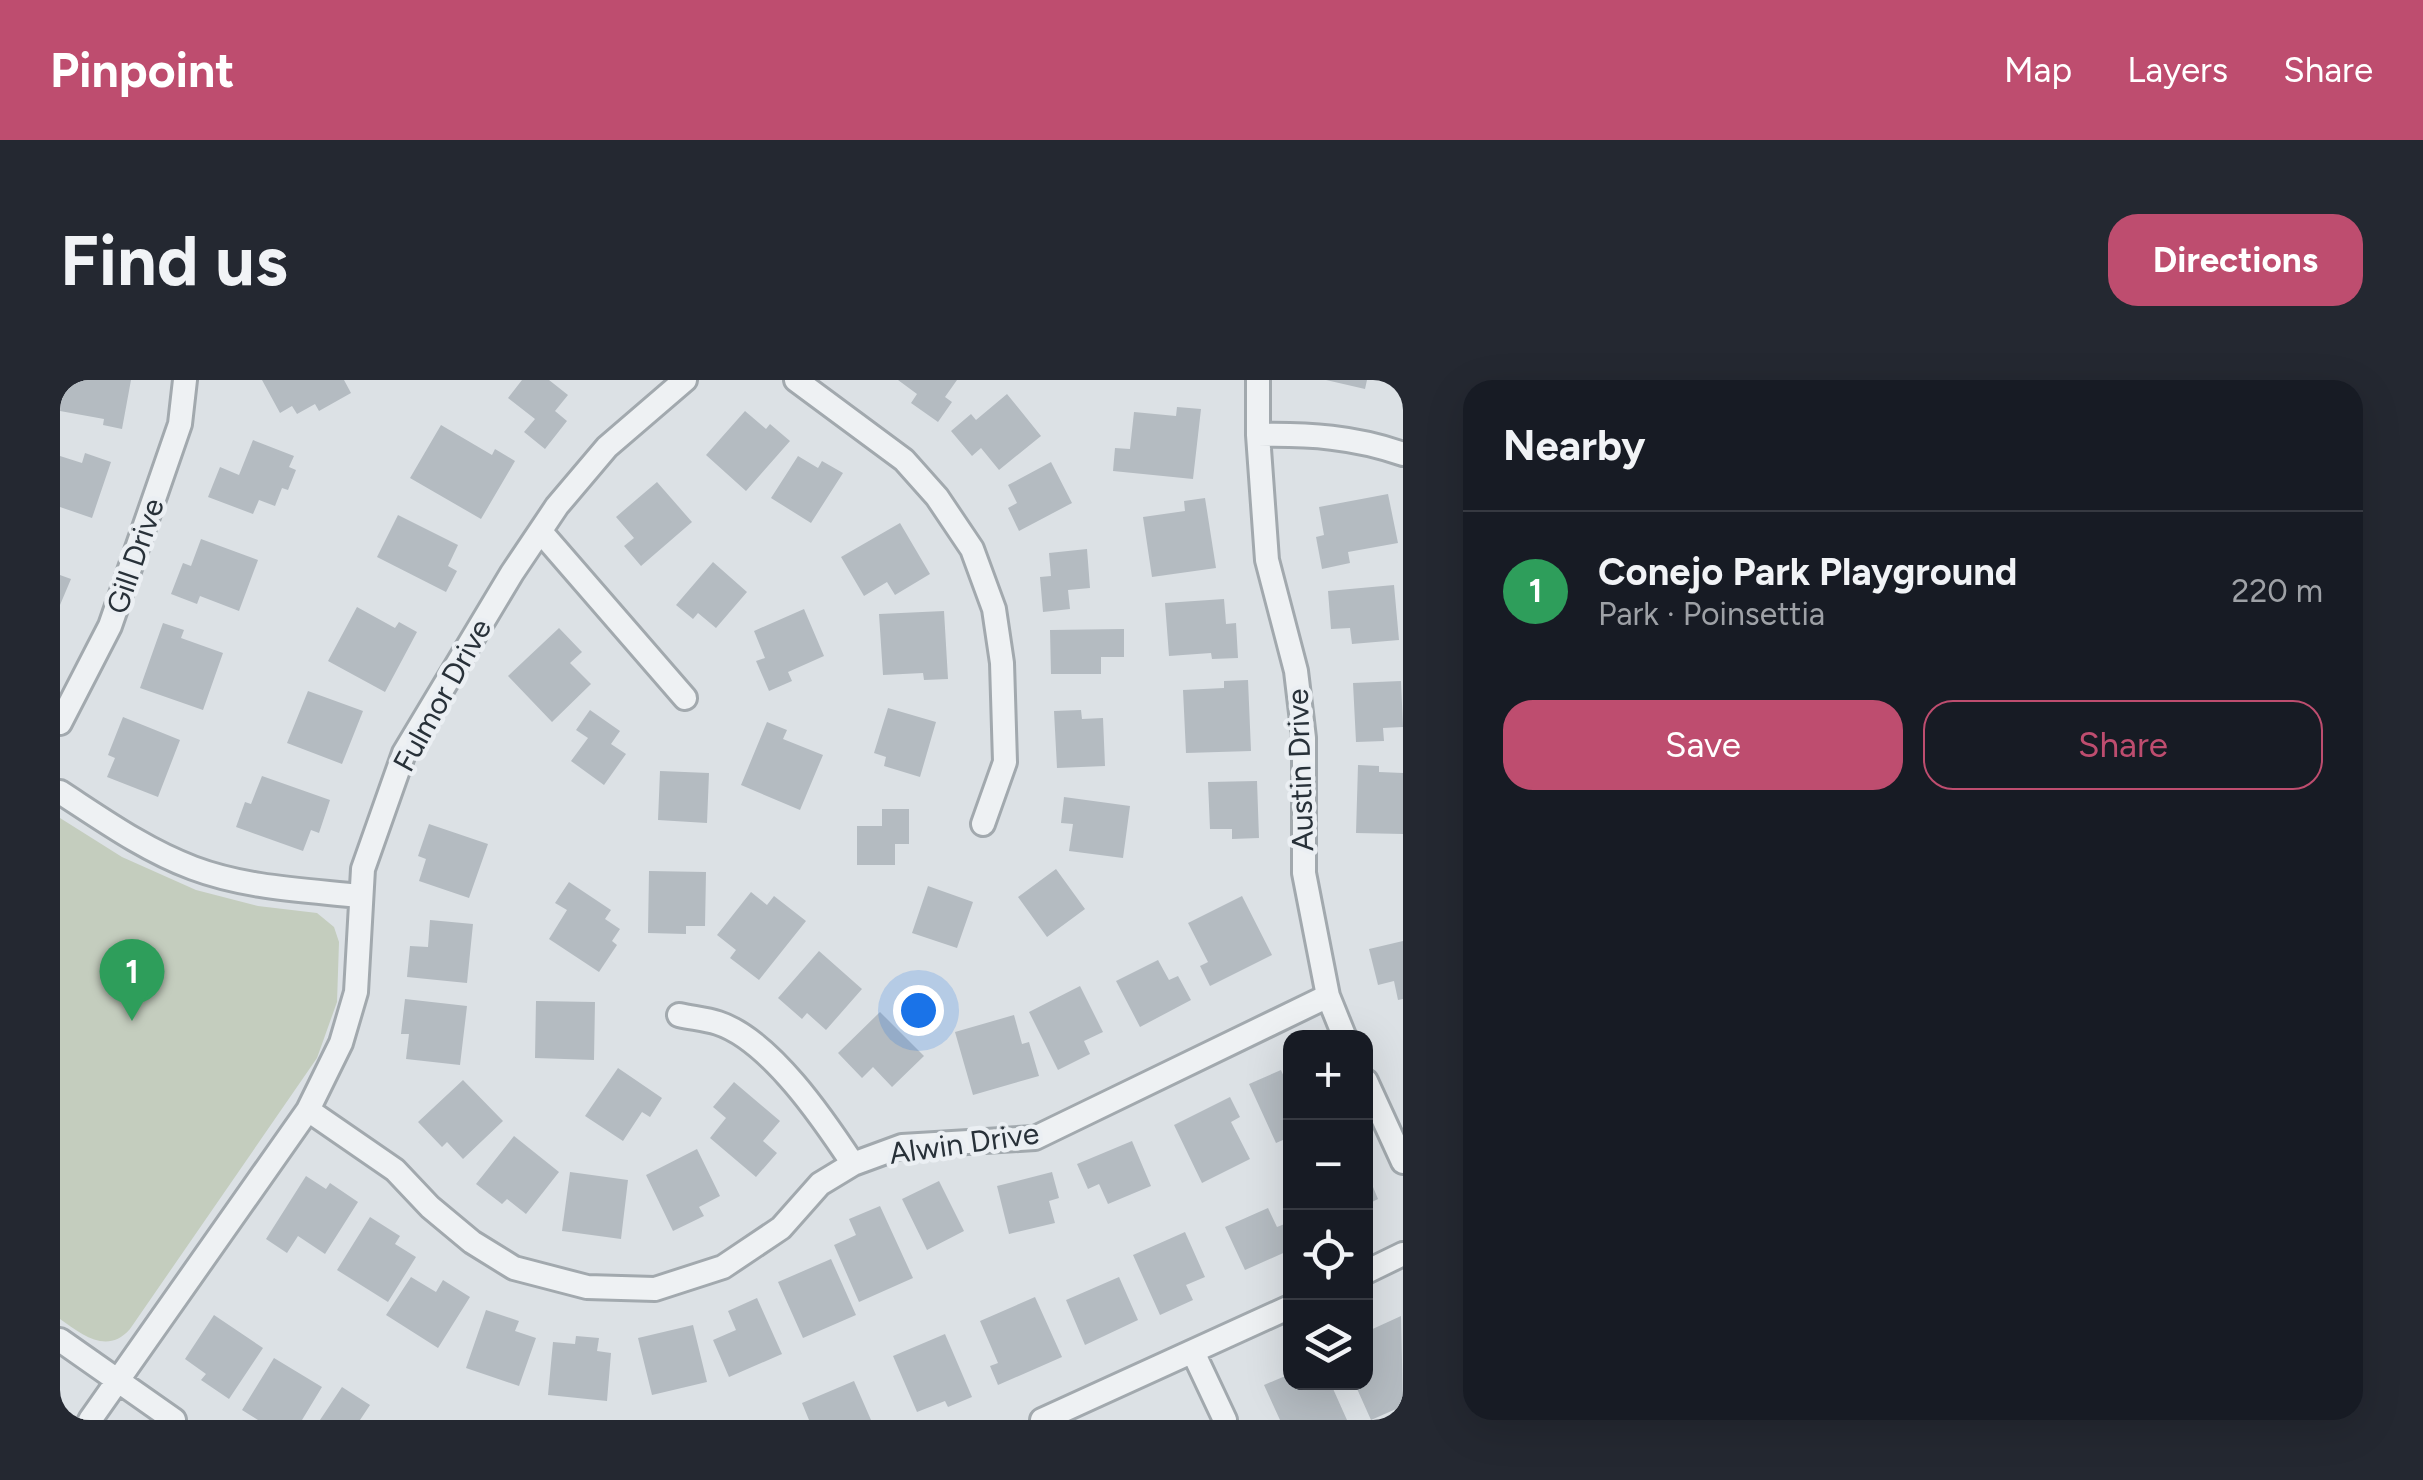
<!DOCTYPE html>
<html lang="en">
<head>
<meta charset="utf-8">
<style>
  :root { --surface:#171b24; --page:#242831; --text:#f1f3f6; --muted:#9ea1a6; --line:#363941; --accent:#be4d6f }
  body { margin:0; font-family:Figtree,sans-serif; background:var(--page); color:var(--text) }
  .controls { position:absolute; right:30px; bottom:30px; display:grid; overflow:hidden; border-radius:20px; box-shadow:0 10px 40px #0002 }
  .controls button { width:90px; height:90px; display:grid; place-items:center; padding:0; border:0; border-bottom:2px solid var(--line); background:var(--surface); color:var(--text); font:50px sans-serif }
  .you { position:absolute; left:858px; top:630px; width:35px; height:35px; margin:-25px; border:8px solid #fff; border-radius:50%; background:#1a73e8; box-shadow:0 0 0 15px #1a73e833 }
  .badge { display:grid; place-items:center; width:65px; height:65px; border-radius:50%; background:var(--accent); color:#fff; font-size:32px; font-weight:700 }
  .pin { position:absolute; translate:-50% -82px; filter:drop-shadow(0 2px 5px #0008) }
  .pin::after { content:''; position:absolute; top:52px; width:35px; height:30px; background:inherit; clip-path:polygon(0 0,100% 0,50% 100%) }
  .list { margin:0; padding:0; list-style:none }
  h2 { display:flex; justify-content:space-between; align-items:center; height:130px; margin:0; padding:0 40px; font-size:42px }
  h2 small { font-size:32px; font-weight:400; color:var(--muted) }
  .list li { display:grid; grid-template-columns:65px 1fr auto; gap:30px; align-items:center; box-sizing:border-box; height:160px; padding:0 40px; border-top:2px solid var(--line) }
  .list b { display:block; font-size:38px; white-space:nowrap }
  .list p { margin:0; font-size:32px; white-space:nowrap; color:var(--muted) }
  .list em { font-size:32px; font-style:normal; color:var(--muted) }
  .actions { display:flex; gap:20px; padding:30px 40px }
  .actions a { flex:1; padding:22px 0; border:2px solid var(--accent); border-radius:30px; text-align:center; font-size:35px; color:var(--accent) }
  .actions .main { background:var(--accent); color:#fff }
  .icon { flex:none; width:55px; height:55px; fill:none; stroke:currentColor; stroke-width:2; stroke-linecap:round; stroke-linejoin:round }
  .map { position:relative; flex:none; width:1343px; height:1040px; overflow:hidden; border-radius:30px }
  header { display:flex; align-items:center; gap:60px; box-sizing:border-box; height:140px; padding:0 50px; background:var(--accent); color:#fff }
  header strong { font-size:48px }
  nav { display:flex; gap:55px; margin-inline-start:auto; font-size:35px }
  .intro { display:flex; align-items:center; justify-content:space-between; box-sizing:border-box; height:240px; padding:0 60px }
  h1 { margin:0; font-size:70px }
  .button { padding:25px 45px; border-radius:30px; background:var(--accent); color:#fff; font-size:35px; font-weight:700 }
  main { display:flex; gap:60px; padding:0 60px }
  aside { flex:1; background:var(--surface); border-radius:30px; box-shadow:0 10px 40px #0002 }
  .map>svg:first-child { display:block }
</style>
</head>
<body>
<header>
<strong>Pinpoint</strong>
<nav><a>Map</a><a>Layers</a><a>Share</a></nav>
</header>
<div class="intro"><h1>Find us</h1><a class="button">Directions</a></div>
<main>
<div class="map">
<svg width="1343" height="1040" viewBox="0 0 1343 1040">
  <rect width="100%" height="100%" fill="#dce1e5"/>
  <!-- green -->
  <path fill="#c4cdbe" d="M0,438l62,39 74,33 62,16 59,7 17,14 5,15 -2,60 -20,56 -187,271c-23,26 -47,6 -70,-10z"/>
  <!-- building -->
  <path fill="#b4bbc1" d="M4,0h67l-9,49 -19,-4 1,-6 -44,-8z
    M202,0h82l7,13 -32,18 -4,-7 -18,10 -5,-8 -12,7z
    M462,0h27l19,15 -13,16 12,10 -22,28 -21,-17 11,-13 -27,-21z
    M838,0h59l-12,17 7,5 -14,20 -27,-19 6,-9z
    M1266,0h41l-2,9z
    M947,14l34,42 -42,34 -18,-22 -9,8 -21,-25 20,-17 5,6z
    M1117,27l24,2 -8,70 -80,-8 2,-23 15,1 4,-37 42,4z
    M685,31l21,18 4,-5 20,17 -44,50 -40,-36z
    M381,45l51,30 3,-6 20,12 -34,58 -71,-41z
    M193,60l41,16 -5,11 7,3 -8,20 -6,-2 -7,18 -16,-6 -6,14 -45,-17 12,-30 19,8z
    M25,73l26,9 -19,56 -32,-11v-51l22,7z
    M738,76l20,12 4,-7 21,12 -32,50 -40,-25z
    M991,82l21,41 -53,28 -11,-23 9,-5 -9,-18z
    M597,102l35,40 -51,44 -17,-20 10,-8 -18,-21z
    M1328,114l10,49 -50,9 2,11 -28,6 -6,-32 8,-2 -5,-28z
    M1145,118l11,70 -64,9 -9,-60 42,-6 -1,-10z
    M338,135l60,30 -10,21 9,5 -11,21 -69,-35z
    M840,143l30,51 -35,21 -8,-13 -23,14 -23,-39z
    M141,159l57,21 -19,51 -39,-15 -3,8 -26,-10 12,-31 8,3z
    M1027,169l3,39 -22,2 2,19 -27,3 -3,-35 11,-1 -2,-23z
    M653,182l34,30 -31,36 -18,-15 -5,6 -17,-14z
    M0,195l11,4 -11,26z
    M1334,205l5,55 -47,4 -2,-16 -19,1 -3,-38z
    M1164,219l2,25 10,-1 2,35 -26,1 -1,-6 -42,3 -4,-53z
    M297,227l38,21 4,-6 18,10 -32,60 -57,-31z
    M744,229l20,47 -36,16 4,9 -23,10 -13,-30 9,-3 -11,-27z
    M884,231l4,68 -24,1 -1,-7 -40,2 -4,-61z
    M103,243l21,7 -3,8 42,15 -20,57 -63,-22z
    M499,248l23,24 -12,11 21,21 -39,38 -44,-46z
    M1064,249v28h-23v17h-50l-1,-44z
    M1188,300l3,71 -65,2 -3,-63 41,-2v-7z
    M1341,301l2,46 -20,1 1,13 -28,1 -3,-59z
    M248,311l55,20 -21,53 -55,-21z
    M828,328l48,14 -16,55 -36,-11 2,-9 -12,-4z
    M530,330l30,21 -9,13 15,10 -22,31 -33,-24 17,-23 -12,-8z
    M1021,330l1,9 21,-1 2,48 -48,2 -3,-57z
    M63,337l57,23 -22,57 -51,-20 8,-19 -7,-3z
    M707,342l20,8 -4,9 40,16 -23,55 -59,-25z
    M1298,385l21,1v6l24,1v61l-47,-1z
    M600,391l49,2 -2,50 -49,-3z
    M202,396l68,24 -11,33 -8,-3 -8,21 -67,-24 9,-25 6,2z
    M1197,401l2,57 -27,1v-10h-22l-2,-47z
    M1004,417l66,9 -7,52 -54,-7 4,-27 -12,-1z
    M822,429h27v35h-14v21h-38v-39h25z
    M369,444l59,20 -19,54 -50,-17 7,-22 -8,-3z
    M996,489l29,40 -38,28 -29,-40z
    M589,491l57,1 -1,54h-19v8l-38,-1z
    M509,502l42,28 -6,9 15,10 -8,12 5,4 -18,27 -50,-33 18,-29 -12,-7z
    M868,506l45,16 -16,46 -45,-15z
    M691,512l16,13 7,-9 32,25 -47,59 -29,-22 6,-8 -19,-15z
    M1182,516l30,59 -62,31 -10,-20 8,-4 -20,-39z
    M370,540l43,4 -6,59 -60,-6 3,-31 18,1z
    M1343,561v58l-5,1 -4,-19 -16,4 -9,-36z
    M759,571l43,38 -36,41 -19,-17 -5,6 -24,-21z
    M1098,580l11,20 9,-4 13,24 -51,27 -24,-46z
    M1020,606l23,46 -19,9 6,13 -32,16 -29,-58z
    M345,619l62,7 -7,59 -54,-6 3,-25h-8z
    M476,621l59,1 -1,58 -59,-2z
    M820,632l44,44 -32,31 -19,-20 -11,11 -24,-25z
    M954,635l8,29 7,-2 10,34 -66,19 -18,-63z
    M558,688l44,30 -12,19 -8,-5 -19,29 -38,-25z
    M1221,690l6,14 3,-2v55l-14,6 -27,-59z
    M403,700l40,41 -40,38 -16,-17 -5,5 -24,-25z
    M674,702l46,39 -17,20 14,12 -21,24 -46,-39 16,-20 -13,-11z
    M1170,717l10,20 -9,5 19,37 -48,24 -28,-58z
    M454,756l45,36 -33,42 -19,-15 -5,5 -26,-20z
    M1072,761l19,45 -43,18 -9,-20 -11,5 -11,-25z
    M637,769l23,47 -21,11 5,9 -31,15 -27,-56z
    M1306,790l12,29 -12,6z
    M510,792l58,8 -7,59 -59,-8z
    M992,792l7,26 -10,3 6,22 -46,11 -12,-48z
    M246,796l20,13 4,-6 28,19 -33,52 -27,-18 -11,17 -21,-14z
    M879,801l25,50 -37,19 -25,-51z
    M820,826l33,72 -54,24 -25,-57 22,-10 -7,-16z
    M1208,828l9,19 10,-4 3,27 -45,20 -20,-43z
    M310,837l30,19 -5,8 21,13 -28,45 -51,-32z
    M1125,852l20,45 -19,8 7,15 -33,15 -27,-60z
    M771,879l25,56 -53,23 -25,-56z
    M351,897l25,15 7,-12 27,17 -32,51 -52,-33z
    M1059,897l19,43 -53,25 -19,-45z
    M975,917l27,60 -64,28 -8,-19 8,-3 -18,-42z
    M697,918l25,56 -53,23 -16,-37 23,-10 -8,-19z
    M426,930l33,11 -4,10 21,7 -17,48 -53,-18z
    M154,935l49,33 -34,51 -28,-19 5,-6 -21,-15z
    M1341,936l2,90 -32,14 -17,-38h12v-50z
    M633,945l14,57 -55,13 -14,-57z
    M885,954l27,63 -24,10 -3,-6 -28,11 -24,-56z
    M516,956l23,2 -2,13 14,2 -4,48 -59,-6 5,-53 22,2z
    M214,978l48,29 -20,33h-44l-16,-10z
    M1230,983v19h40l17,38h-67l-16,-35 26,-11 -4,-9z
    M794,1001l17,39h-62l-7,-17z
    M282,1007l28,18 -10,15h-40z"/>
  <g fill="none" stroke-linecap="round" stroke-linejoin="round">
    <!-- minor casing -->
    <g stroke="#a2a9ae" stroke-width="28">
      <path id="minor" d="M736,0l108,80 33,37 35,52 22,60 8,54 3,99 -22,62
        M1198,0v55l9,125 29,111 8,67v135l24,123 17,42
        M1198,55c51,-1 97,2 145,19
        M481,152l144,166
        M0,343l50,-97 70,-202 5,-44
        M0,412c43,28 85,58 133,76 53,20 111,22 167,28
        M619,635c13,3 27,4 39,8 52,17 106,97 135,141
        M1306,701l37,81
        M248,730l87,60 35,37 42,35 42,26 73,19 68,2 68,-22 58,-39 39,-44 33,-20 49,-18 133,-8 293,-142
        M1306,892l37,-18
        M0,960l114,80
        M1133,972l32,68
        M30,1040l218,-310 33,-67 15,-51 7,-123 41,-116 108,-180 45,-67 50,-59 78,-67
        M982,1040l248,-113"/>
    </g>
    <!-- minor -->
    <use href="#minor" stroke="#eef1f3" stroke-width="22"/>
  </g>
  <g text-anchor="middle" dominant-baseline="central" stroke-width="9" stroke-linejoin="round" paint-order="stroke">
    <!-- street labels -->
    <g font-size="30" fill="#283139" stroke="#ebeff3">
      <text transform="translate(75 176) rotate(-71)">Gill Drive</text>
      <text transform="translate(382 315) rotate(-61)">Fulmor Drive</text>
      <text transform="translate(1240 390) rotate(-92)">Austin Drive</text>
      <text transform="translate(904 763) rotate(-8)">Alwin Drive</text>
    </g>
  </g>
</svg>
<div class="controls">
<button>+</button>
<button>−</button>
<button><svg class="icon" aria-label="locate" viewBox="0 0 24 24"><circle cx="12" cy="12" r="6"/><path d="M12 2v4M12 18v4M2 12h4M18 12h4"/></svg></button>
<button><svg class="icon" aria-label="layers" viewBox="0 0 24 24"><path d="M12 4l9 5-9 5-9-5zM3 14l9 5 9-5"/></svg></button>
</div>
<div class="you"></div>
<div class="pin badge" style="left:72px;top:641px;background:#2e9e5b">1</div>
</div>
<aside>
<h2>Nearby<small></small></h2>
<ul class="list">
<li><span class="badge" style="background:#2e9e5b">1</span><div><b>Conejo Park Playground</b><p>Park · Poinsettia</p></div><em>220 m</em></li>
</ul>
<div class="actions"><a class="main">Save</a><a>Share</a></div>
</aside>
</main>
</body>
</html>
